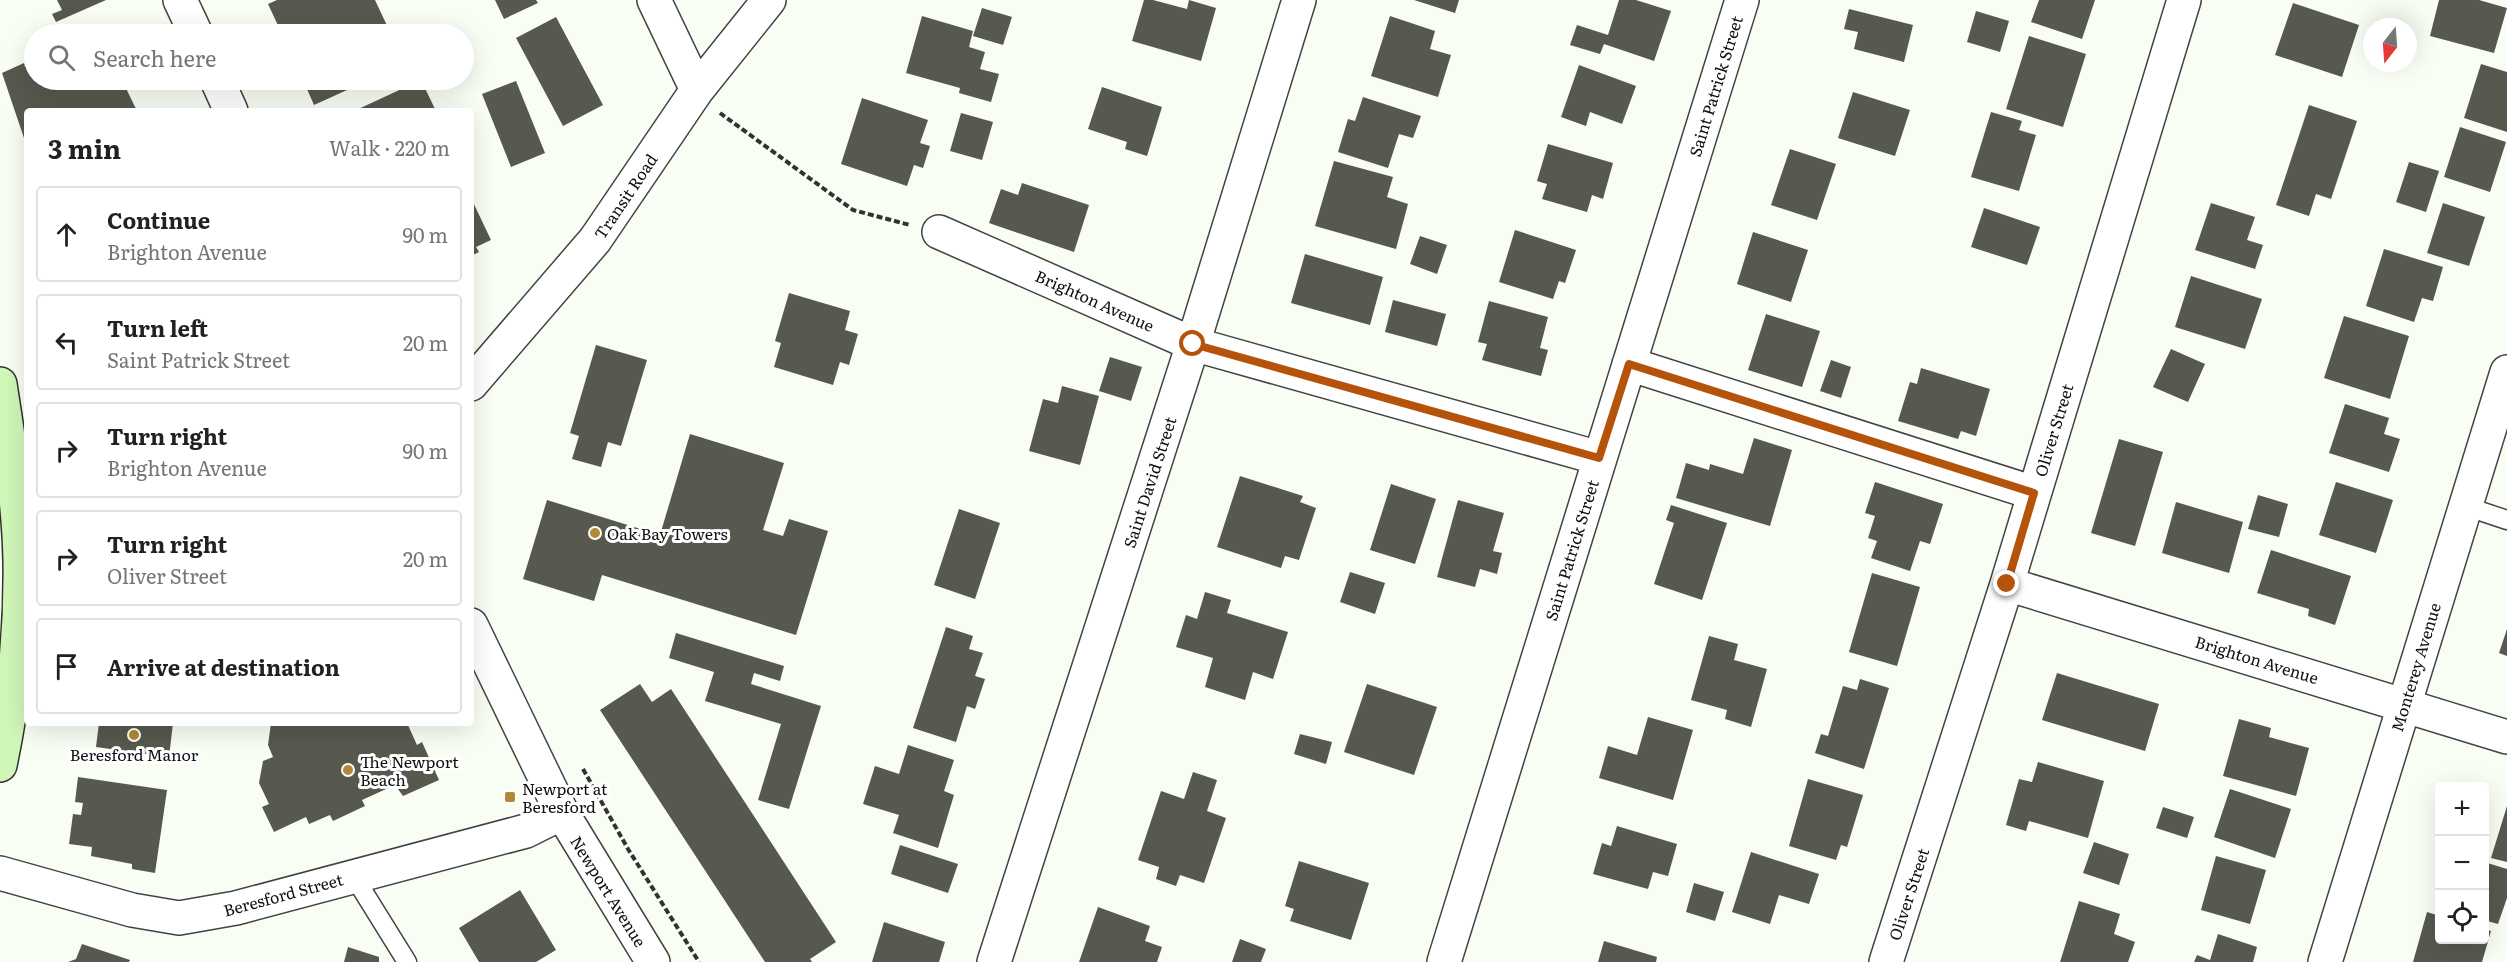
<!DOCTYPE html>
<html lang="en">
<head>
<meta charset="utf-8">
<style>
  :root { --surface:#fff; --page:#f2f2f2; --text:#202124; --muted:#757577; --line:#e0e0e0 }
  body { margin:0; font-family:Literata,serif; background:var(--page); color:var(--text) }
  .controls { position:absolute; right:18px; bottom:18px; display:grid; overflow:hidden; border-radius:6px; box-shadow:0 6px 24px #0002 }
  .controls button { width:54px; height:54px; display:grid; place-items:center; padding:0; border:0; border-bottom:2px solid var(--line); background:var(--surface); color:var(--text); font:30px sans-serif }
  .compass { position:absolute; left:2363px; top:18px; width:54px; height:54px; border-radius:50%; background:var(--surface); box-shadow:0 6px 24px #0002; rotate:197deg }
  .stop { position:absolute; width:18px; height:18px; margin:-14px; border:4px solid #b45309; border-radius:50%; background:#fff }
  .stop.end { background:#b45309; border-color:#fff; box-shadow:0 2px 6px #0008 }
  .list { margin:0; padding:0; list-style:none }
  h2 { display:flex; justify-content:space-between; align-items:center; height:78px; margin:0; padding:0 24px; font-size:26px }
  h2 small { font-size:20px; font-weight:400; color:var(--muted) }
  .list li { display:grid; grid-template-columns:39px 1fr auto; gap:18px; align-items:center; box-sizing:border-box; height:96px; margin:0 12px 12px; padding:0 12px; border:2px solid var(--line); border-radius:6px }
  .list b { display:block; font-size:22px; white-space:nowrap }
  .list p { margin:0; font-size:20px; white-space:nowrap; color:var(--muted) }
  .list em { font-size:20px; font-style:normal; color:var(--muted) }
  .icon { flex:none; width:33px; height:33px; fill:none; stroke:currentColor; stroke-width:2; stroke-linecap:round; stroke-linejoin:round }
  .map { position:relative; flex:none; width:2507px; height:962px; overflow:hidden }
  .search { position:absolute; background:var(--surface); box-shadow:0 6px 24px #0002; left:24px; top:24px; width:450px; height:66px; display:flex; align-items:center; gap:15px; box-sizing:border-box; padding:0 21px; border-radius:33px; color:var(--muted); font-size:22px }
  .panel { position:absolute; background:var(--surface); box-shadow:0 6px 24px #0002; left:24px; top:108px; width:450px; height:618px; border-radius:6px }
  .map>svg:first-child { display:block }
</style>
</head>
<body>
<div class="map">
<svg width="2507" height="962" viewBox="0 0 2507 962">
  <rect width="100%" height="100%" fill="#f9fef5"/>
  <!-- building -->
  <path fill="#57584e" d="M57,0h49l-50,22 -4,-8 10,-4z
    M277,0h98l16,34h-109l-14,-30z
    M495,0h41l2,3 -34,16z
    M1144,0h9l34,9 2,-9 27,8 -15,53 -69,-20z
    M1414,0h45l-4,13z
    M1619,0h17l35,11 -17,50 -50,-17 -4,10 -30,-9 7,-20 31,10z
    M2039,0h56l-13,39 -51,-17z
    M2439,0h40l28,8 -13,45 -64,-17z
    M2293,3l66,22 -17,52 -67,-22z
    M982,8l30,9 -9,28 -30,-9z
    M1849,9l64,16 -9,37 -50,-13 4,-17 -14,-3z
    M1976,11l33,10 -9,31 -33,-10z
    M922,16l51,15 -4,16 16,5 -5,17 19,5 -8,28 -32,-9 1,-5 -54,-15z
    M1390,16l45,15 -5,18 21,6 -13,42 -67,-21z
    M556,17l47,88 -40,21 -47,-88z
    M2029,36l57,18 -23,73 -57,-18z
    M24,63l1,4 9,-3v16h88l15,31h-110l-1,33 -24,-71z
    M2481,64l26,8v60l-43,-14z
    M1579,65l57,21 -14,38 -32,-12 -4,14 -25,-9z
    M303,80h78l-12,5 -2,-4 -53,24z
    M421,80l15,31h-82z
    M516,81l29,72 -34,14 -29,-73z
    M1102,87l60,20 -15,49 -22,-7 2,-7 -39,-13z
    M1853,92l57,18 -15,46 -57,-18z
    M1363,97l58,19 -8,22 -14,-4 -11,34 -50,-16 10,-33 7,2z
    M862,98l66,22 -8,23 10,3 -7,22 -9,-3 -7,21 -66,-22z
    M2309,105l48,16 -26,78 -15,-5 -7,22 -33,-11z
    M1991,112l31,9 -3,9 17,5 -17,56 -48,-14z
    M961,113l32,9 -11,38 -32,-9z
    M2460,127l46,15 -16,50 -46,-15z
    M1548,144l65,19 -10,36 -11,-4 -5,17 -45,-13 5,-15 -10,-3z
    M1790,149l46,15 -19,56 -46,-15z
    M1334,161l59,16 -6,20 21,7 -12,45 -81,-23z
    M2409,162l30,9 -13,41 -30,-10z
    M1022,183l67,22 -15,47 -85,-29 12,-34 17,6z
    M471,198l20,42 -15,7 3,5 -8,4z
    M2211,203l44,14 -8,23 16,5 -8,24 -60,-19z
    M2443,203l42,14 -16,49 -42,-13z
    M1984,208l56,19 -13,38 -56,-18z
    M1515,230l61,20 -11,33 -6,-2 -6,18 -54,-17z
    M1753,232l55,18 -17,52 -54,-18z
    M1420,236l27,9 -10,29 -27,-10z
    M2384,249l59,18 -10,34 -11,-3 -8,24 -48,-16z
    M1305,254l78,23 -13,48 -79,-22z
    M2191,276l71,23 -17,50 -70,-22z
    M789,293l61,18 -5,19 13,4 -9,31 -9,-3 -7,23 -59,-18 7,-24 -6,-2z
    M1393,300l53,14 -9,32 -52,-14z
    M1489,301l59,16 -8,31 8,2 -7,26 -59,-16 5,-16 -9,-2z
    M1766,314l54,17 -18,56 -54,-17z
    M2344,316l65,20 -19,63 -66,-21z
    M596,345l51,15 -26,86 -13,-4 -7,25 -29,-8 7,-23 -9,-3z
    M2171,349l34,15 -17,38 -35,-15z
    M1110,357l32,10 -11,34 -32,-10z
    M1831,360l20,7 -10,31 -21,-7z
    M1921,368l69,21 -14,47 -15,-5 -3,8 -60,-18 12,-39 7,2z
    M1062,386l37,10 -19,69 -51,-14 14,-52 15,4z
    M2345,404l44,14 -5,16 16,5 -11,33 -60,-19z
    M690,434l94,29 -21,67 20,6 6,-17 39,12 -32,104 -194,-60 -8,26 -71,-22 24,-79 113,35z
    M1754,438l38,12 -22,76 -94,-28 10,-35 23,7 1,-6 33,10z
    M2119,439l44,13 -28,94 -44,-13z
    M1240,476l63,20 -3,6 16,6 -17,52 -14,-4 -4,12 -64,-21z
    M1875,482l68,22 -13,40 -10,-3 -10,30 -39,-13 6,-17 -9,-3 7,-22 -10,-3z
    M2336,482l57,18 -17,53 -57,-18z
    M1391,484l45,15 -21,65 -45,-14z
    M2258,495l30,9 -9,33 -31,-8z
    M1458,500l46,13 -11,38 9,2 -5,21 -17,-5 -5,18 -38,-10z
    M2176,502l67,20 -14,51 -67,-20z
    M1671,505l56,18 -25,77 -48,-16 20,-61 -8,-3z
    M959,509l41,14 -25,76 -41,-14z
    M2271,550l80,26 -16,49 -27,-9 1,-7 -52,-16z
    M1350,572l35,11 -10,31 -35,-12z
    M1872,573l48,14 -23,79 -48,-14z
    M1205,592l26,8 -4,13 61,19 -15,47 -20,-7 -8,28 -40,-13 8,-29 -37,-11 10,-32 11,4z
    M946,627l27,9 -4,13 14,4 -8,23 10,3 -10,30 -8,-3 -11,36 -43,-14z
    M2507,629v27l-8,-3z
    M676,633l108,33 -4,15 -26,-8 -3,11 70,22 -32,103 -31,-9 23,-76 -76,-23 9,-29 -45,-14z
    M1709,636l29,8 -4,16 33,9 -16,58 -26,-8 2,-9 -36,-10z
    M2057,673l102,31 -14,47 -103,-31z
    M1860,679l29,9 -25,81 -49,-16 6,-19 7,2 15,-50 14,4z
    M640,684l12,18 19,-13 165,253 -26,17 2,3h-47l-165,-252z
    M1367,684l70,23 -23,68 -70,-23z
    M1648,717l45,13 -20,70 -74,-22 9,-32 29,9z
    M2239,719l32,9 -2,9 40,11 -13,48 -73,-20z
    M99,723h74l-4,34 -73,-10z
    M271,723h136l10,22 5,-3 17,38 -36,16 -8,-11 -33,15 3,6 -32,15 -3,-6 -21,9 -3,-7 -32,15 -12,-25 7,-3 -10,-21 4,-22 10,-4 -5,-12z
    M1300,734l32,8 -6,22 -32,-10z
    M908,745l46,15 -10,31 10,4 -16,53 -45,-15 6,-18 -36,-11 12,-38 24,8z
    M2038,762l66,19 -16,57 -59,-17 -3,10 -20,-6 13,-46 13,3z
    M1193,772l24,8 -10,31 19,7 -22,65 -24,-8 -4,11 -20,-7 3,-12 -21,-7 23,-69 23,8z
    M78,777l89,13 -12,83 -23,-4v-5l-41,-8 1,-9 -23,-3 4,-30 8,1 2,-12 -8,-1z
    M1808,779l55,16 -16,52 -6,-2 -5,15 -47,-14z
    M2230,789l61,20 -16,49 -61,-21z
    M2507,806v56l-16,-4z
    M2163,807l31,10 -7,21 -31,-10z
    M1617,826l60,18 -9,32 -15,-4 -5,17 -55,-15 9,-31 9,3z
    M2094,842l35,12 -10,31 -36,-12z
    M900,845l58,19 -10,29 -57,-19z
    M1751,852l68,22 -10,30 -30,-9 -9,29 -38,-12z
    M2216,856l50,14 -16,54 -49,-14z
    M1299,861l70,22 -18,57 -61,-19 4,-12 -9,-3z
    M2484,862l23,7v29l-9,26 -14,-4z
    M1694,883l30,9 -9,29 -29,-9z
    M520,890l36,60 -20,12h-57l-20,-34z
    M2079,901l41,13 -6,20 21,8 -7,20h-68z
    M1098,907l52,19 -5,15 17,6 -5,15h-78z
    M2427,912l13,4v24h44v-11l7,2 -9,31h-69z
    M884,922l61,20 -6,20h-67z
    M2218,934l39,13 -4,15h-59l3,-7 13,5z
    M1240,939l26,10 -5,13h-29z
    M1604,941l53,16 -1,5h-58z
    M82,944l48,16 -1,2h-61l8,-3z
    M348,947l31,10v5h-35z"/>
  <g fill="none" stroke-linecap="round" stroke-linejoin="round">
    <!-- service casing -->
    <g stroke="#434343" stroke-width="21">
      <path id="service" d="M2465,506l42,14
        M353,875l54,87"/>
    </g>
    <!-- minor casing -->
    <g stroke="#434343" stroke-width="36">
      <path id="minor" d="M654,0l43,90
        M939,232l254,112 406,114
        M1629,364l405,129
        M471,384l124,-144 102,-150 72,-90
        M2007,584l500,153
        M0,873l132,37 47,8 57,-10 290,-77 36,-18
        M994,962l199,-618 106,-344
        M1444,962l298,-962
        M1886,962l121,-378 177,-584"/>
    </g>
    <!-- tertiary casing -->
    <g stroke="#434343" stroke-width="36">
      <path id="tertiary" d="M180,0l16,34
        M217,80l14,31
        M471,625l91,188 91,149
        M2325,962l182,-590"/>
    </g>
    <!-- secondary casing -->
    <g stroke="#323232" stroke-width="36">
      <path id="secondary" d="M0,384c9,59 19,118 20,177 1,67 -6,138 -20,204"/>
    </g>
    <!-- path -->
    <path stroke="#323232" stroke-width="4" stroke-dasharray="6 3" stroke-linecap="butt" d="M720,113l133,97 57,15
      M583,769l45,80 71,113"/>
    <!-- service -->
    <use href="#service" stroke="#fff" stroke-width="18"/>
    <!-- minor -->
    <use href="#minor" stroke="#fff" stroke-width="33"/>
    <!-- tertiary -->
    <use href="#tertiary" stroke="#fff" stroke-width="33"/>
    <!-- secondary -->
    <use href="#secondary" stroke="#d0f6b8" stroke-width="33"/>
  </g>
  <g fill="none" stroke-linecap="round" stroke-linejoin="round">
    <!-- route -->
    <path stroke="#b45309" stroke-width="8" d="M1193,344l406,114 30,-94 405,129 -27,91"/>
  </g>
  <!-- markers -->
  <g fill="#b18938" stroke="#fff" stroke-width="2">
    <circle cx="595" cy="533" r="6"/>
    <circle cx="134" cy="735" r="6"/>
    <circle cx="348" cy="770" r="6"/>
    <rect x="504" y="791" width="12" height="12" rx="3"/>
  </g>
  <g text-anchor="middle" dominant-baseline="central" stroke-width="6" stroke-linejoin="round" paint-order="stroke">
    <!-- street labels -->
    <g font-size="16" fill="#101010" stroke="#fff">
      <text transform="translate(1715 86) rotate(-73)">Saint Patrick Street</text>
      <text transform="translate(625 196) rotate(-56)">Transit Road</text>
      <text transform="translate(1095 300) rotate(24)">Brighton Avenue</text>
      <text transform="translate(2053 430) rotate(-73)">Oliver Street</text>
      <text transform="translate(1149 482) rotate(-72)">Saint David Street</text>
      <text transform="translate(1571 550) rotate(-73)">Saint Patrick Street</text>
      <text transform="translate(2257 659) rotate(17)">Brighton Avenue</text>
      <text transform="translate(2415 667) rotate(-73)">Monterey Avenue</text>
      <text transform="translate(609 891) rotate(58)">Newport Avenue</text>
      <text transform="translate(283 894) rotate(-15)">Beresford Street</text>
      <text transform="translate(1908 894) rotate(-72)">Oliver Street</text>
    </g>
    <!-- poi labels -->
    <g font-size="16" fill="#101010" stroke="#fff" text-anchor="start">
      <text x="607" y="533">Oak Bay Towers</text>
      <text x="134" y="754" text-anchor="middle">Beresford Manor</text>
      <text x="360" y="761">The Newport<tspan x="360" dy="18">Beach</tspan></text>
      <text x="522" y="788">Newport at<tspan x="522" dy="18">Beresford</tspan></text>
    </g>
  </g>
</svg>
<div class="controls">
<button>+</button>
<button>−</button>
<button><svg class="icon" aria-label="locate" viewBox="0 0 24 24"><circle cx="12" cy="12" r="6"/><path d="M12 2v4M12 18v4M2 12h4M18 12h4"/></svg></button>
</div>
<svg class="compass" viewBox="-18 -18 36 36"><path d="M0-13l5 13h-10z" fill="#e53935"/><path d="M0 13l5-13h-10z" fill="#757577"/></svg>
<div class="stop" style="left:1193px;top:344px"></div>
<div class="stop end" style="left:2007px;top:584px"></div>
<div class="search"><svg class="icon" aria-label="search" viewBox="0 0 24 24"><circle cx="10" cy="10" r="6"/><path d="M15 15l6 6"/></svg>Search here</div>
<section class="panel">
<h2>3 min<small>Walk · 220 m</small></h2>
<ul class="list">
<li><svg class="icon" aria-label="ahead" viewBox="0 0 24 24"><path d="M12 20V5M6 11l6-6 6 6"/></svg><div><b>Continue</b><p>Brighton Avenue</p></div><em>90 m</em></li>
<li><svg class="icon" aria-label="left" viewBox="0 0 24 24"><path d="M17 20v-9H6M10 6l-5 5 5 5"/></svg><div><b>Turn left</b><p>Saint Patrick Street</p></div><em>20 m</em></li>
<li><svg class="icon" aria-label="right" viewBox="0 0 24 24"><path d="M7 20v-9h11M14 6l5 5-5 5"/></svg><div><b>Turn right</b><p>Brighton Avenue</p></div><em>90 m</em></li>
<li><svg class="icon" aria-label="right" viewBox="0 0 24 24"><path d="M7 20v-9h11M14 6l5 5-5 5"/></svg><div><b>Turn right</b><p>Oliver Street</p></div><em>20 m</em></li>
<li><svg class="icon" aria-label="arrive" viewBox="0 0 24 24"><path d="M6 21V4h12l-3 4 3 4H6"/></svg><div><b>Arrive at destination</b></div></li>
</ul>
</section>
</div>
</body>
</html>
